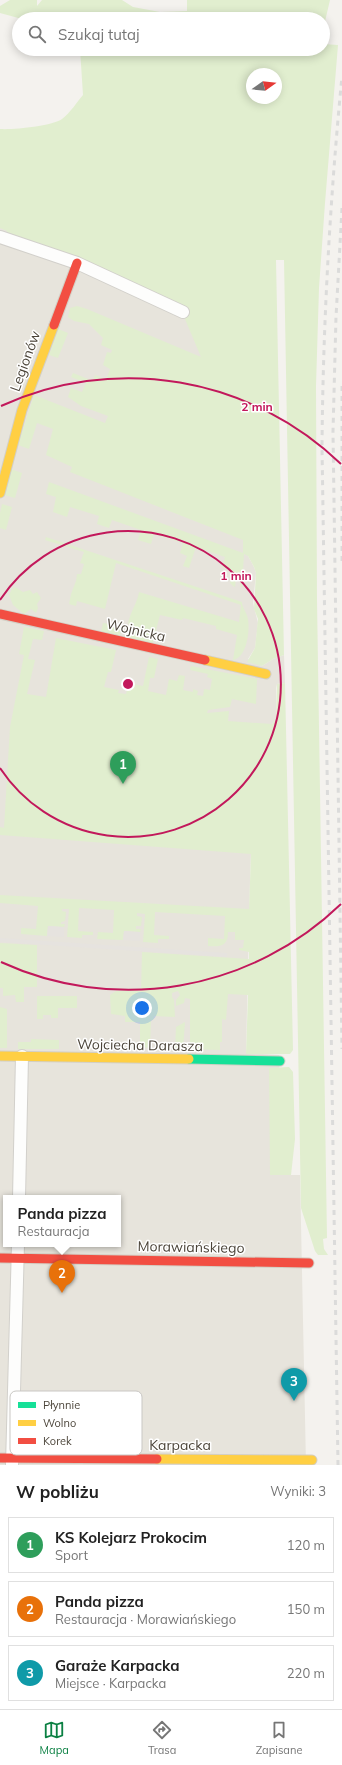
<!DOCTYPE html>
<html lang="pl">
<head>
<meta charset="utf-8">
<style>
  :root { --surface:#fff; --page:#f6f6f6; --text:#222; --muted:#767676; --line:#e0e0e0; --accent:#0b8043 }
  body { margin:0; font-family:Mulish,sans-serif; background:var(--page); color:var(--text) }
  .compass { position:absolute; left:246px; top:68px; width:36px; height:36px; border-radius:50%; background:var(--surface); box-shadow:0 2px 10px #0003; rotate:75deg }
  .you { position:absolute; left:142px; top:1008px; width:14px; height:14px; margin:-10px; border:3px solid #fff; border-radius:50%; background:#1a73e8; box-shadow:0 0 0 6px #1a73e833 }
  .badge { display:grid; place-items:center; width:26px; height:26px; border-radius:50%; background:var(--accent); color:#fff; font-size:13px; font-weight:700 }
  .pin { position:absolute; translate:-50% -33px; filter:drop-shadow(0 1px 2px #0008) }
  .pin::after { content:''; position:absolute; top:21px; width:14px; height:12px; background:inherit; clip-path:polygon(0 0,100% 0,50% 100%) }
  .popup { position:absolute; left:3px; top:1195px; width:118px; height:52px; box-sizing:border-box; display:grid; place-content:center; border-radius:0px; background:var(--surface); filter:drop-shadow(0 1px 3px #0005); font-size:13px; white-space:nowrap; color:var(--muted) }
  .popup b { font-size:15px; color:var(--text) }
  .popup::after { content:''; position:absolute; left:50%; top:100%; margin-left:-8px; border:8px solid transparent; border-top-color:var(--surface) }
  .list { margin:0; padding:0; list-style:none }
  h2 { display:flex; justify-content:space-between; align-items:center; height:52px; margin:0; padding:0 16px; font-size:17px }
  h2 small { font-size:13px; font-weight:400; color:var(--muted) }
  .list li { display:grid; grid-template-columns:26px 1fr auto; gap:12px; align-items:center; box-sizing:border-box; height:56px; margin:0 8px 8px; padding:0 8px; border:1px solid var(--line); border-radius:0px }
  .list b { display:block; font-size:15px; white-space:nowrap }
  .list p { margin:0; font-size:13px; white-space:nowrap; color:var(--muted) }
  .list em { font-size:13px; font-style:normal; color:var(--muted) }
  .icon { flex:none; width:22px; height:22px; fill:none; stroke:currentColor; stroke-width:2; stroke-linecap:round; stroke-linejoin:round }
  .map { position:relative; flex:none; width:342px; height:1465px; overflow:hidden }
  .search { position:absolute; background:var(--surface); box-shadow:0 2px 10px #0003; left:12px; right:12px; top:12px; height:44px; display:flex; align-items:center; gap:10px; box-sizing:border-box; padding:0 14px; border-radius:22px; color:var(--muted); font-size:15px }
  .sheet { height:244px; background:var(--surface) }
  nav { display:flex; justify-content:space-around; align-items:center; box-sizing:border-box; height:56px; border-top:1px solid var(--line); background:var(--surface); font-size:11px; color:var(--muted) }
  nav a { display:grid; justify-items:center; gap:2px }
  nav .on { color:var(--accent) }
  .map>svg:first-child { display:block }
</style>
</head>
<body>
<div class="map">
<svg width="342" height="1465" viewBox="0 0 342 1465">
  <rect width="100%" height="100%" fill="#f4f2ee"/>
  <!-- residential -->
  <path fill="#e7e4dc" fill-rule="evenodd" d="M0,224l78,31 102,50 37,88 31,163 6,11 2,6 -3,30 5,20 -3,25 -7,11 14,7 11,-7 11,-4 1,28 -8,1 -1,4v31l-4,5h-16l-6,156 -4,173 33,2 2,120h19l6,290h-306zM6,1198h112v46h-112z"/>
  <!-- green -->
  <path fill="#e1eecf" fill-rule="evenodd" d="M10,0h27v6l5,-6h80l11,7 27,5 27,-1v-11h143l-7,30v-11h-301l-22,-6v-7z
    M323,44l15,1 -13,158 -6,85 -3,98 1,214 10,638 -4,1 1,10 4,6h-10l-3,-4 -14,-43 -17,-948h-8l8,395 -11,4 -11,7 -15,-4 8,-14 3,-29 -4,-10 2,-36 -2,-6 -6,-11 -4,-2 -2,33h-2l1,-7 -5,-1 -1,8 -2,-1 -3,-3 3,-12 -11,-4 3,-10 -29,-10 -7,21 -6,-2 4,-10 -7,-3 3,-10 -29,-9 -3,10 -13,-4 3,-10 -29,-10 -3,8 -12,-4 2,-8 -29,-9 -3,10 -14,-5 3,-15 -10,-3 3,-12 194,71v-13l-173,-68 2,-5 -26,-12 7,-26 -16,-6 -8,26 -11,-4 16,-50 71,28 3,-7 -27,-10 -13,-9 3,-9 11,4 4,-9 -15,-6 2,-4 20,8 2,-6 11,5 4,-11 -7,-4 4,-13 4,1 1,-3 -11,-5 2,-7 -14,-14 -15,-3 -6,-4 2,-9 7,-2 10,3 114,48 -19,-45 -178,-73 3,-8 -7,-3v-99c13,1 52,-3 62,-10 8,-6 15,-17 21,-24l-3,-46h243zM252,74h24v24h-24z
    M58,329l10,4 -10,25 -9,-3z
    M11,469l11,4 -7,25 -11,-3z
    M2,504l10,3 -6,23 -6,-2v-15z
    M46,537l196,65c0,5 5,11 6,17 2,12 -1,38 -15,41l4,-25 -21,-6v-3l-33,-8 -1,2 -22,-5 -8,30 -51,-13 2,-9 18,3 -1,10 4,1 2,-3 6,1 2,-9 -6,-2c2,-12 9,-20 11,-32l100,30 2,-17 -125,-42 -11,46 -28,-8 -1,5 -7,-2 2,-10 5,-13 1,-7h4l3,-10 -4,-1 4,-11 -39,-12z
    M15,587l8,5 7,-2 3,4 4,-2 4,6 -4,6 1,4 -2,5 -5,-4 -7,5 -11,-9 -4,-10 3,-6z
    M24,627l20,4 -2,9 -9,-1 -5,20 7,1 -8,34 19,3 10,-59 60,12 -5,22h-3l-4,15 15,3 -1,3 8,1 3,-11 14,3 6,-29 9,2 -4,19h-4l-2,13 18,4 3,-16 8,2 2,-6 6,1 -2,14 10,2v-3l5,2 -1,4 6,1 1,-7 6,1 2,-11 -5,-2 1,-3 -18,-4 1,-4 66,13 -1,25 -24,-5 -2,8 -22,3 -1,3 22,-2 -1,10 44,3 4,-5 1,-35 8,-1 8,367 -3,4h-44l2,-59 -20,-1 -2,26 -4,-1v23h-2v8l-30,-1v-50l-5,-1 -1,5 -8,3v-6l4,-5 -2,-4 -6,2v4l2,3 1,17 -21,-1 -1,4h-2l-1,28 -10,-1v-25h-15v-6l-14,-2 -1,-19 6,-4 25,-1 1,-38 107,7v-7l-10,-2v-2h4l1,-8h-9v-8h-7c0,14 -7,15 -20,14v-8l16,1 1,-23 -70,-4 -1,23 15,1v3h-11v4l-15,-1 2,-28 -8,-1v3l5,1 -1,9h-5v3h5l-1,3 -16,-1 -1,9 -26,-1 1,-7 15,1 1,-23 -35,-2 -1,23 15,1v3h-11v3l-15,-1 2,-28h-7v2l4,1 -1,9 -4,1v2h4l-1,3 -16,-1 -1,10 -26,-2v-6l15,1 2,-23 -38,-3v-8l249,14 2,-55 -251,-19v-8l4,1 6,-101 14,-72 -5,-1z
    M0,943l37,2v42h-13v15h-8l-1,-7 -12,1v-8h-3z
    M37,996h40v12h-19v10h-7v-3h-8v4h-6z
    M0,1007l7,2v39h-7z
    M185,1022l-2,28 -8,-1 1,-22z
    M31,1039l28,1v9h-41v-7h13z
    M289,1067l4,5 2,67 -4,36h-21l-1,-107z"/>
  <!-- parking -->
  <path fill="#e6e3df" d="M48,926l16,1v10l-17,-1z
    M124,931l16,1v9l-17,-1z
    M0,938l227,15v4l-227,-15z"/>
  <g fill="none" stroke-linecap="round" stroke-linejoin="round">
    <!-- street casing -->
    <g stroke="#d2d0cb" stroke-width="14">
      <path id="street" d="M0,237l77,26 106,49
        M19,1198l3,-142
        M12,1465l6,-221"/>
    </g>
    <!-- fast casing -->
    <g stroke="#d3cfc5" stroke-width="11">
      <path id="fast" d="M189,1059l91,2"/>
    </g>
    <!-- slow casing -->
    <g stroke="#d3cfc5" stroke-width="11">
      <path id="slow" d="M0,493l22,-83 32,-85
        M205,660l61,14
        M0,1056l189,3
        M157,1459l155,1"/>
    </g>
    <!-- jam casing -->
    <g stroke="#d3cfc5" stroke-width="11">
      <path id="jam" d="M54,325l23,-62
        M0,614l205,46
        M0,1258l309,5
        M0,1458l157,1"/>
    </g>
    <!-- street -->
    <use href="#street" stroke="#fdfdfc" stroke-width="12"/>
    <!-- fast -->
    <use href="#fast" stroke="#16e098" stroke-width="9"/>
    <!-- slow -->
    <use href="#slow" stroke="#ffcf43" stroke-width="9"/>
    <!-- jam -->
    <use href="#jam" stroke="#f24e42" stroke-width="9"/>
    <!-- rail -->
    <path stroke="#dbdbda" stroke-width="3" stroke-dasharray="5 5" stroke-linecap="butt" d="M342,208l-6,109 -3,115 9,617
      M342,386v178
      M338,1465l-16,-1018c1,-124 8,-247 20,-371"/>
  </g>
  <!-- distance rings -->
  <g fill="none" stroke="#c2185b" stroke-width="2">
    <path d="M0 600A153 153 0 1 1 0 768"/>
    <path d="M341 904A306 306 0 0 1 1 962M1 406A306 306 0 0 1 341 464"/>
  </g>
  <g text-anchor="middle" dominant-baseline="central" stroke-width="3" stroke-linejoin="round" paint-order="stroke">
    <!-- street labels -->
    <g font-size="14" fill="#4b4439" stroke="#fff">
      <text transform="translate(25 361) rotate(-70)">Legionów</text>
      <text transform="translate(136 630) rotate(13)">Wojnicka</text>
      <text transform="translate(140 1045) rotate(1)">Wojciecha Darasza</text>
      <text transform="translate(191 1247) rotate(1)">Morawiańskiego</text>
      <text x="180" y="1445">Karpacka</text>
    </g>
  </g>
  <!-- legend -->
  <rect x="10" y="1391" width="132" height="64" rx="6" fill="#fff" stroke="#c9c7c4" stroke-width="1"/>
  <rect x="18" y="1402" width="18" height="6" fill="#16e098"/>
  <rect x="18" y="1420" width="18" height="6" fill="#ffcf43"/>
  <rect x="18" y="1438" width="18" height="6" fill="#f24e42"/>
  <g font-size="11" fill="#4b4439">
    <text x="43" y="1409">Płynnie</text>
    <text x="43" y="1427">Wolno</text>
    <text x="43" y="1445">Korek</text>
  </g>
  <circle cx="128" cy="684" r="6" fill="#c2185b" stroke="#fff" stroke-width="2"/>
  <g font-size="12" text-anchor="middle" font-weight="bold" fill="#c2185b" stroke="#fff" stroke-width="3" stroke-linejoin="round" paint-order="stroke">
    <text x="257" y="411">2 min</text>
    <text x="236" y="580">1 min</text>
  </g>
</svg>
<svg class="compass" viewBox="-18 -18 36 36"><path d="M0-13l5 13h-10z" fill="#e53935"/><path d="M0 13l5-13h-10z" fill="#767676"/></svg>
<div class="you"></div>
<div class="pin badge" style="left:123px;top:784px;background:#2e9e5b">1</div>
<div class="pin badge" style="left:62px;top:1293px;background:#e8710a">2</div>
<div class="popup"><b>Panda pizza</b>Restauracja</div>
<div class="pin badge" style="left:294px;top:1401px;background:#0f9aa8">3</div>
<div class="search"><svg class="icon" aria-label="search" viewBox="0 0 24 24"><circle cx="10" cy="10" r="6"/><path d="M15 15l6 6"/></svg>Szukaj tutaj</div>
</div>
<section class="sheet">
<h2>W pobliżu<small>Wyniki: 3</small></h2>
<ul class="list">
<li><span class="badge" style="background:#2e9e5b">1</span><div><b>KS Kolejarz Prokocim</b><p>Sport</p></div><em>120 m</em></li>
<li><span class="badge" style="background:#e8710a">2</span><div><b>Panda pizza</b><p>Restauracja · Morawiańskiego</p></div><em>150 m</em></li>
<li><span class="badge" style="background:#0f9aa8">3</span><div><b>Garaże Karpacka</b><p>Miejsce · Karpacka</p></div><em>220 m</em></li>
</ul>
</section>
<nav>
<a class="on"><svg class="icon" aria-label="map" viewBox="0 0 24 24"><path d="M3 6l6-2 6 2 6-2v14l-6 2-6-2-6 2zM9 4v14M15 6v14"/></svg>Mapa</a>
<a><svg class="icon" aria-label="directions" viewBox="0 0 24 24"><path d="M12 3l9 9-9 9-9-9zM9 14v-3h6M13 9l2 2-2 2"/></svg>Trasa</a>
<a><svg class="icon" aria-label="saved" viewBox="0 0 24 24"><path d="M7 4h10v16l-5-4-5 4z"/></svg>Zapisane</a>
</nav>
</body>
</html>
